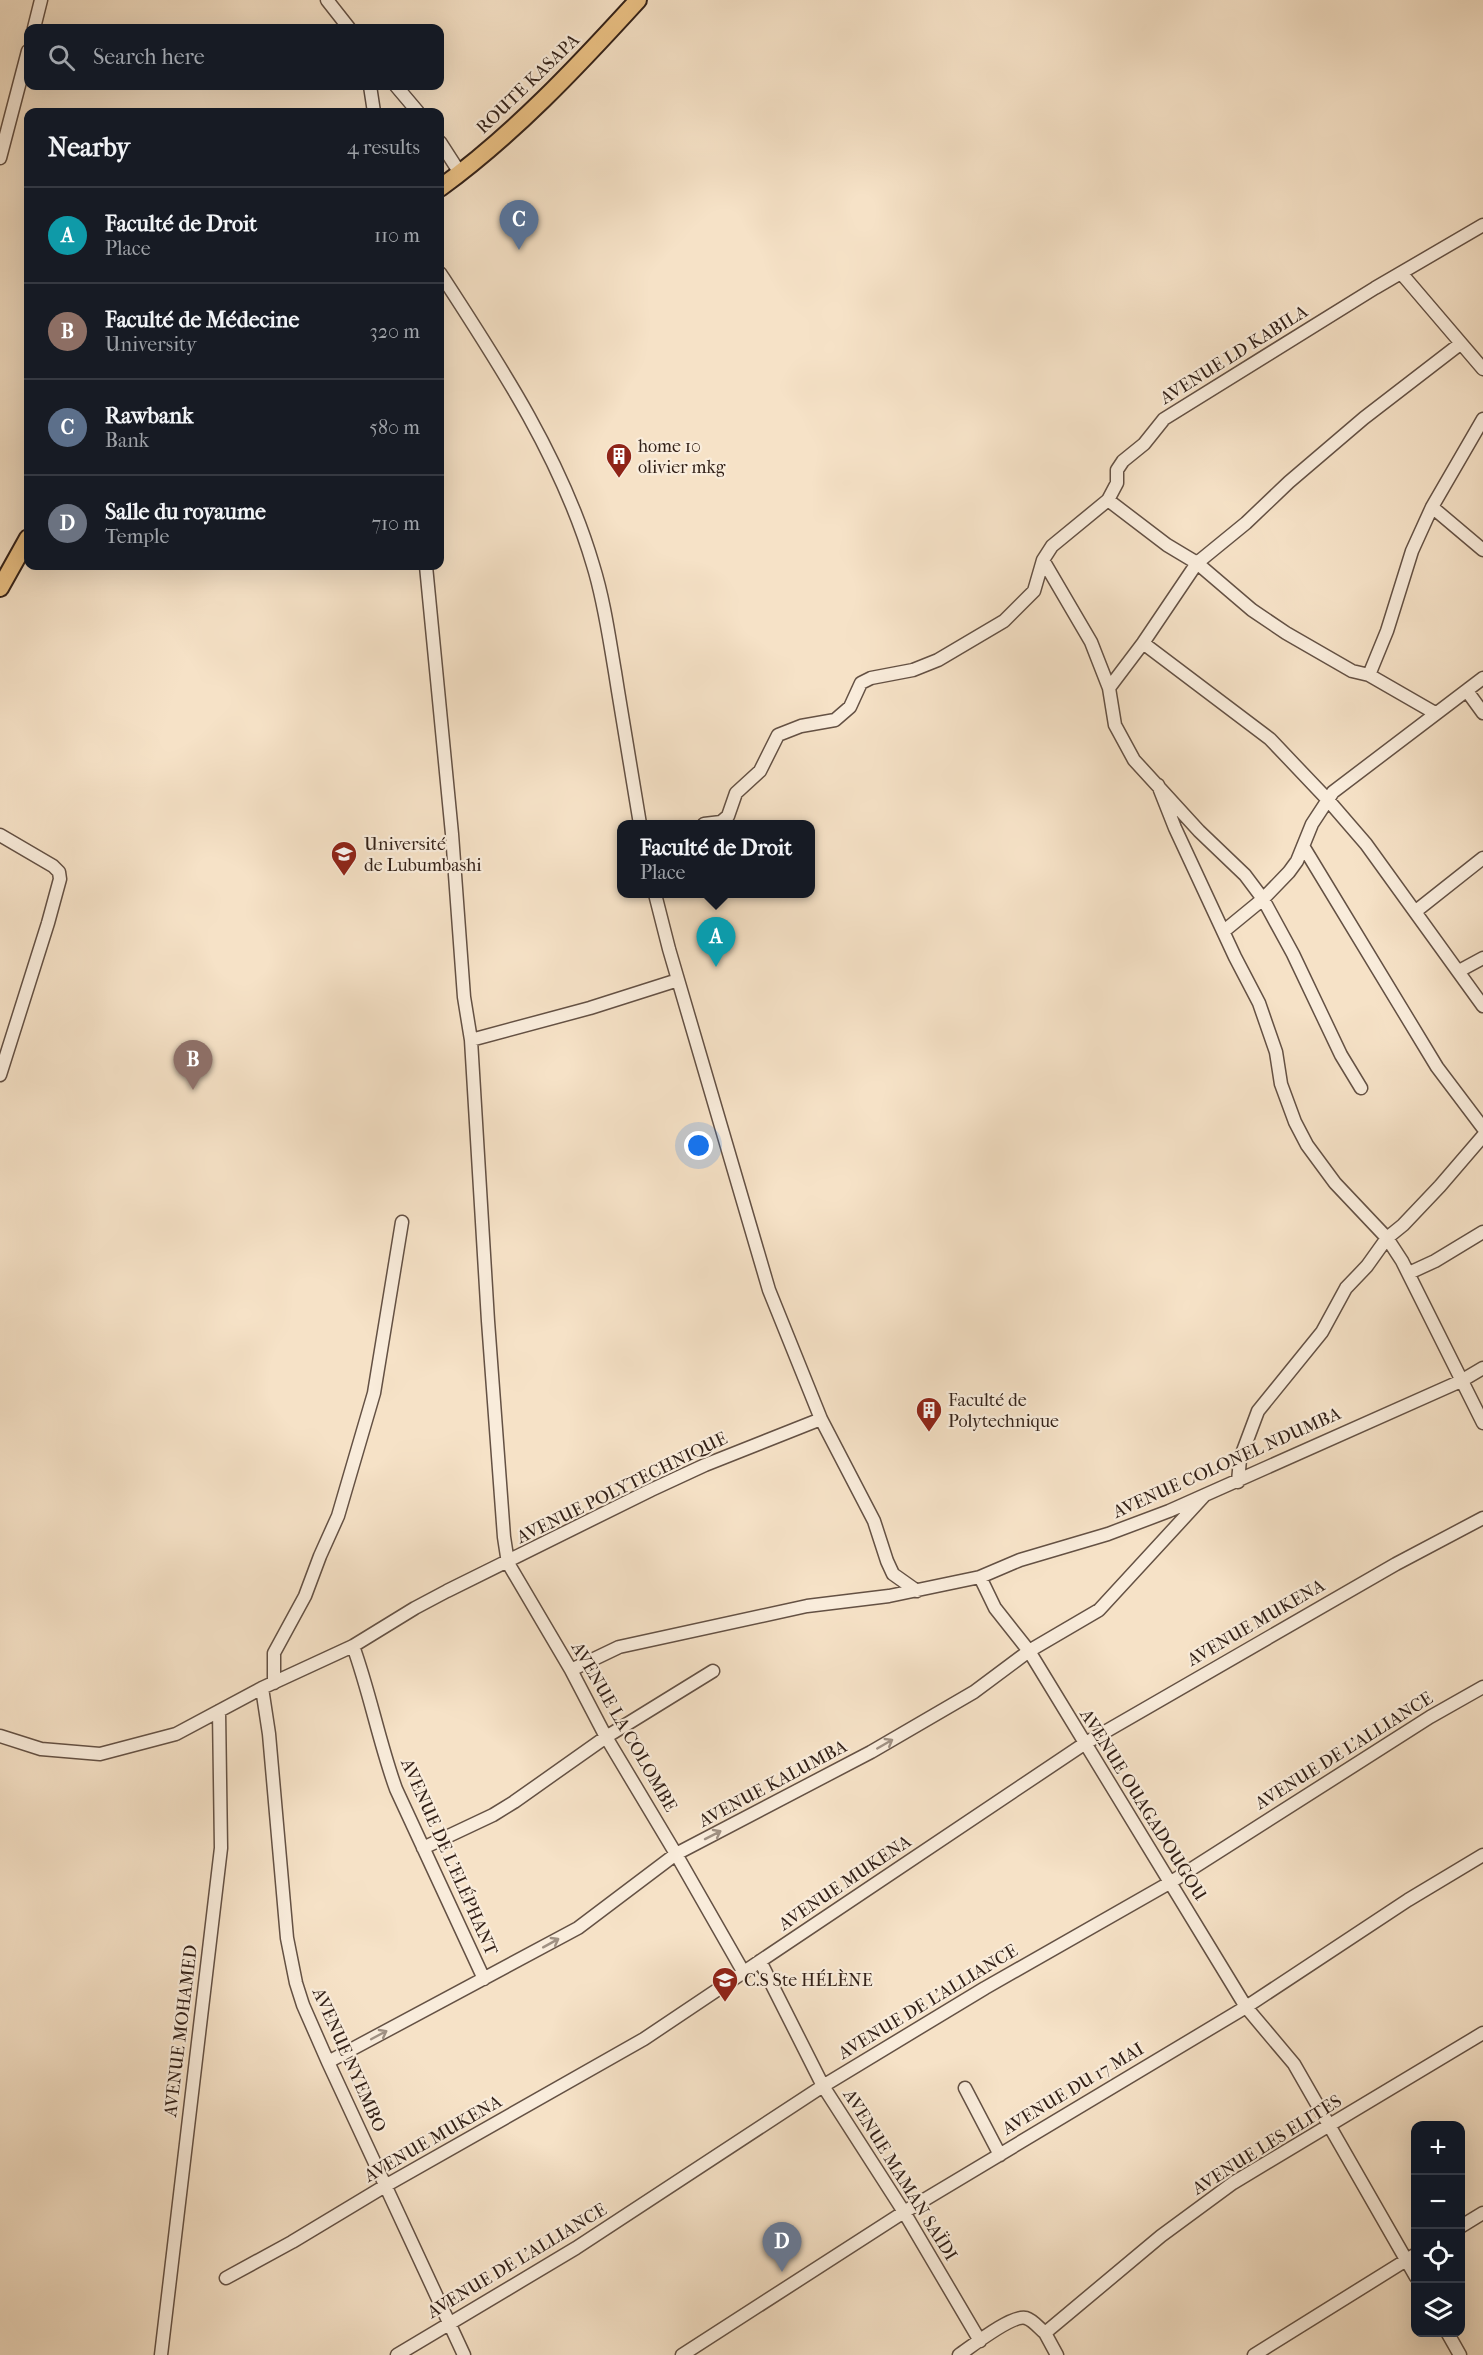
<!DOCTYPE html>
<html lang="en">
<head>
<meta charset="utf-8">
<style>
  :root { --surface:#171b24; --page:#242831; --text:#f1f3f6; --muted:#9ea1a6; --line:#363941; --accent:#1a73e8 }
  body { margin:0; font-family:"IM FELL French Canon",serif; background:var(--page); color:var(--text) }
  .controls { position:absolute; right:18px; bottom:18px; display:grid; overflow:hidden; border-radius:12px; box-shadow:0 6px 24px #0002 }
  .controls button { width:54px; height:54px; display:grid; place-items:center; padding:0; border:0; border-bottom:2px solid var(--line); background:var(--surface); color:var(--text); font:30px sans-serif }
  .you { position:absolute; left:699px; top:1146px; width:21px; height:21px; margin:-15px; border:4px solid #fff; border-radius:50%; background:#1a73e8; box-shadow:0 0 0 9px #1a73e833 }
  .badge { display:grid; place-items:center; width:39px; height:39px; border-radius:50%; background:var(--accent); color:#fff; font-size:20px; font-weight:700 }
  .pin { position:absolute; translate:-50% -50px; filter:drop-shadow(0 2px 3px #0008) }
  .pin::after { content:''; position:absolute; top:32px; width:21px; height:18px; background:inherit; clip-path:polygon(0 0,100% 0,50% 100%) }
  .popup { position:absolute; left:617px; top:820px; width:198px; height:78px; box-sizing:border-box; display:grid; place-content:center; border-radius:12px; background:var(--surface); filter:drop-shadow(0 2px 4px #0005); font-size:20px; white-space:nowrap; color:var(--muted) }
  .popup b { font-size:22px; color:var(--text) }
  .popup::after { content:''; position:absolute; left:50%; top:100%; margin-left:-12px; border:12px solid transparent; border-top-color:var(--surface) }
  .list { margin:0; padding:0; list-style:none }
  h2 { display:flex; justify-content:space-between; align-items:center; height:78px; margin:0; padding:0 24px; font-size:26px }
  h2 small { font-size:20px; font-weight:400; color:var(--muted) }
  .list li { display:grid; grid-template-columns:39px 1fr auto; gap:18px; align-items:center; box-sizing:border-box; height:96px; padding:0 24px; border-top:2px solid var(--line) }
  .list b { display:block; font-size:22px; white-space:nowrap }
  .list p { margin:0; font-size:20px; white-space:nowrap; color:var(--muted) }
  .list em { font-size:20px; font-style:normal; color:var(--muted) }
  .icon { flex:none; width:33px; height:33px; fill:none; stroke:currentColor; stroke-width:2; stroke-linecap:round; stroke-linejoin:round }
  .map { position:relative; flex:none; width:1483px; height:2355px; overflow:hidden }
  .search { position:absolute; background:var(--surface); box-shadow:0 6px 24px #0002; left:24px; top:24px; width:420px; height:66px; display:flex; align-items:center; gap:15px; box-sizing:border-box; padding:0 21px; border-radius:12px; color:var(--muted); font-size:22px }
  .panel { position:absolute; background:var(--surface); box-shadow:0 6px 24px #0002; left:24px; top:108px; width:420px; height:462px; border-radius:12px }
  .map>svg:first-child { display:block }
</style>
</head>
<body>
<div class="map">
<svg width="1483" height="2355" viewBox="0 0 1483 2355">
  <rect width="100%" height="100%" fill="#f6e2c7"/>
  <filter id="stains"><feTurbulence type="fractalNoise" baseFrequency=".00333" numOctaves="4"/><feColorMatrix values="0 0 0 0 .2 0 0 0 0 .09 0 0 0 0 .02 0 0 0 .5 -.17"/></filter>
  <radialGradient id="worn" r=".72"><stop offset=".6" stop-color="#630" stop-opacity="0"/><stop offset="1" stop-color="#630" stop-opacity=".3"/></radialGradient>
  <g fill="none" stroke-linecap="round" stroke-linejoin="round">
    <!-- minor casing -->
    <g stroke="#645144" stroke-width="15">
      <path id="minor" d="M327,0l22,28
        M34,28l7,-28
        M370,86l4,26
        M396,86l22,26
        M440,142l20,31
        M0,158l28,-107
        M440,273c60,92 122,186 153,292 11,35 16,72 22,107 8,51 17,102 25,152
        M1401,273l82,96
        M1108,500l59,45 30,18 55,47 34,23 66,38 17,4 66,38
        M1432,507l51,43
        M1043,560l48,82 18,46 6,37 19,35 65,71 46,44 18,24 30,55 48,101 20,33
        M426,566l26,268 12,163 7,43 17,281 16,216 4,26 63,107 35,67 70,117 68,119
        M1143,643l127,96 58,61 38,44 117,162
        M1369,675l18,-44 25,-80 20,-44 51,-88
        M1109,688l34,-45 54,-80 49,-40 43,-41 75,-64 96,-74
        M1467,691l16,22
        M1158,785l17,43 60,129 24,46 17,49 5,32 14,38 12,23 28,38 52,55 15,23 81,162
        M704,824l17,-2 7,-6 8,-23 24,-22 18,-36 23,-9 34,-6 15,-13 11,-24 10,-5 42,-8 25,-10 66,-39 30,-30 9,-31 9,-14 56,-46 9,-17v-13l6,-9 21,-17 20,-25 211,-131 108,-63
        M0,835l53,31 6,6 1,7 -12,44 -48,152
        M1303,846l134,221 46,61
        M655,894l14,55 100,341 52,129 53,102 13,40 6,13 24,17
        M1416,911l67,-53
        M1224,931l39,-32 26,-27 8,-11 15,-37 21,-32 150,-114
        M1459,971l24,-13
        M471,1040l119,-32 88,-28
        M1409,1273l26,-12 48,-29
        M1238,1482l2,-23 18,-48 64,-79 24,-44 21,-22 20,-28 16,-13 37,-39 43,-50
        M980,1577l40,-17 88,-26 61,-23 292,-130 22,-13
        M353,1646c17,47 26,96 43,143l88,190
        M571,1670l48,-23 188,-41 82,-10 91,-19 15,31 34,43 217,356 48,57 122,213
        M274,1683v-30l31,-57 15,-40 18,-40 36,-123 28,-171
        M262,1688l7,46 18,204 9,45 7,22 25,57 136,293
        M0,1736l41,13 59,5 76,-20 86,-46 91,-42 62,-38 32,-17 204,-101 54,-25 116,-46
        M423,1848l70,-33 21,-13 92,-65 107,-66
        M760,1961l63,125 81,126 76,129
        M328,2062l250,-134 98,-74 195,-102 103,-60 55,-41 70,-41 105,-114
        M965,2088l35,67
        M1460,2227l23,-14
        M226,2278l66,-36 93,-56 259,-147 440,-295 312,-180 87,-46
        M1447,2332l13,23
        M161,2355l60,-507 -2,-137
        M397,2355l179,-107 247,-162 162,-98 186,-106 259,-165 53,-30
        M682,2355l222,-143 342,-205 162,-107 75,-45
        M959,2355c12,-8 53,-41 67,-37 7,2 13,10 19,15
        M1057,2355l-12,-22 116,-97 72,-53 250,-150
        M1254,2355l162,-101"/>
    </g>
    <!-- major casing -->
    <g stroke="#332118" stroke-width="20">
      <path id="major" d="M440,188c74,-54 136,-120 198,-188
        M0,588l28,-50"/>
    </g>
    <!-- minor -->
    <use href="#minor" stroke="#f9ecdb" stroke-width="12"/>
    <!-- major -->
    <use href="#major" stroke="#ebc184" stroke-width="16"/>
  </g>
  <!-- one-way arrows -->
  <defs><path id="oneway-shaft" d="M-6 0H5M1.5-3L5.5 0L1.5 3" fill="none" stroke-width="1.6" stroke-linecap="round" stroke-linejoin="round" transform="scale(1.5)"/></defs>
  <g stroke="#a09183">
    <use href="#oneway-shaft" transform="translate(885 1744) rotate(-30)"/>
    <use href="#oneway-shaft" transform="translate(713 1835) rotate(-27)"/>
    <use href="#oneway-shaft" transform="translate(551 1943) rotate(-29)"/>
    <use href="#oneway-shaft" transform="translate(379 2035) rotate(-28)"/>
  </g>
  <!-- icons -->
  <defs>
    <g id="building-pin" transform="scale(1.35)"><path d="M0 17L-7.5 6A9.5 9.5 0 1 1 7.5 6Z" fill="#8f2418" stroke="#f9ecdb"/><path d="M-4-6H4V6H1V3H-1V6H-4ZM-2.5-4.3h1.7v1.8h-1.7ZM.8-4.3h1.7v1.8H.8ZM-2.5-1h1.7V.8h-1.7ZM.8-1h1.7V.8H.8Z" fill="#fff"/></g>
    <g id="university-pin" transform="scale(1.35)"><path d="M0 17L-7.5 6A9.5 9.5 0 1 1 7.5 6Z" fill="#8f2418" stroke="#f9ecdb"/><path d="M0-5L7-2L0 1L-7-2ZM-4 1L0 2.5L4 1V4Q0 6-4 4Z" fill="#fff"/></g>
    <g id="school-pin" transform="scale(1.35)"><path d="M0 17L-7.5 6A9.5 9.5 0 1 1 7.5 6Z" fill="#8f2418" stroke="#f9ecdb"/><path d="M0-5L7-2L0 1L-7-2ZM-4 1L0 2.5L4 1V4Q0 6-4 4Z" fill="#fff"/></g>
  </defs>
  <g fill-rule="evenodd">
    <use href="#building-pin" x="619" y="456"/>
    <use href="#university-pin" x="344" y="854"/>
    <use href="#building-pin" x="929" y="1410"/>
    <use href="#school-pin" x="725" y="1980"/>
  </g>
  <g text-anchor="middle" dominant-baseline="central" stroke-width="4.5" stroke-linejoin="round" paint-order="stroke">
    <!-- street labels -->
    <g font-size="18" fill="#332118" stroke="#f9ecdb">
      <text transform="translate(528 84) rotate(-44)">ROUTE KASAPA</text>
      <text transform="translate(1234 355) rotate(-32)">AVENUE LD KABILA</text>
      <text transform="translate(1227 1463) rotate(-24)">AVENUE COLONEL NDUMBA</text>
      <text transform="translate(622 1488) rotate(-26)">AVENUE POLYTECHNIQUE</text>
      <text transform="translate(1256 1623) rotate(-30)">AVENUE MUKENA</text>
      <text transform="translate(624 1727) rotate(60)">AVENUE LA COLOMBE</text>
      <text transform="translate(1344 1751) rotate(-32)">AVENUE DE L'ALLIANCE</text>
      <text transform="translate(773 1784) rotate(-28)">AVENUE KALUMBA</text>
      <text transform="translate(1143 1805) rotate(58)">AVENUE OUAGADOUGOU</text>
      <text transform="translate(449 1857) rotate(66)">AVENUE DE L'ELÉPHANT</text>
      <text transform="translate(845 1883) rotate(-34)">AVENUE MUKENA</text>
      <text transform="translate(928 2002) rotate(-31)">AVENUE DE L'ALLIANCE</text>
      <text transform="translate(181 2031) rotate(-83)">AVENUE MOHAMED</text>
      <text transform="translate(349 2060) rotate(66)">AVENUE NYEMBO</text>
      <text transform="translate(1073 2089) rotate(-31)">AVENUE DU 17 MAI</text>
      <text transform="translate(433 2139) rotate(-30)">AVENUE MUKENA</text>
      <text transform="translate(1267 2145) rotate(-32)">AVENUE LES ELITES</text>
      <text transform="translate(900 2175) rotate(58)">AVENUE MAMAN SAÏDI</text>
      <text transform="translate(517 2261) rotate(-31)">AVENUE DE L'ALLIANCE</text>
    </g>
    <!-- poi labels -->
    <g font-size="18" fill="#332118" stroke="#f9ecdb" text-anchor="start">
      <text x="638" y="446">home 10<tspan x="638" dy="21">olivier mkg</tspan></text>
      <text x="364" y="844">Université<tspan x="364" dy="21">de Lubumbashi</tspan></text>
      <text x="948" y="1400">Faculté de<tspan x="948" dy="21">Polytechnique</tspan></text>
      <text x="744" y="1980">C.S Ste HÉLÈNE</text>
    </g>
  </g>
  <rect width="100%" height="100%" filter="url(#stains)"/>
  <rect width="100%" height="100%" fill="url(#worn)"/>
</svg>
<div class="controls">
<button>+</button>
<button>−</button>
<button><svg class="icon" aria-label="locate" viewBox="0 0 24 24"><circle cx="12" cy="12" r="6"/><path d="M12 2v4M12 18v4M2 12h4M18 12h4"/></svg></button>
<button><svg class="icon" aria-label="layers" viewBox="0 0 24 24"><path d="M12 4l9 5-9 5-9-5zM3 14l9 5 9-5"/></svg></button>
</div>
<div class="you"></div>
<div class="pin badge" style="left:716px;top:967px;background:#0f9aa8">A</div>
<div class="popup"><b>Faculté de Droit</b>Place</div>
<div class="pin badge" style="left:193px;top:1090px;background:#8d6e63">B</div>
<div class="pin badge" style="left:519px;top:250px;background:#5c6f8a">C</div>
<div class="pin badge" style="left:782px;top:2272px;background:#6b7280">D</div>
<div class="search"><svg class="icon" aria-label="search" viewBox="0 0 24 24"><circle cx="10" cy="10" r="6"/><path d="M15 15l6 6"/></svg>Search here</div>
<section class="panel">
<h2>Nearby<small>4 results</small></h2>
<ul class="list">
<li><span class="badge" style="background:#0f9aa8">A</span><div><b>Faculté de Droit</b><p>Place</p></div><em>110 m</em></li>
<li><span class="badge" style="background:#8d6e63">B</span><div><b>Faculté de Médecine</b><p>University</p></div><em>320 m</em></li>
<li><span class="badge" style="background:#5c6f8a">C</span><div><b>Rawbank</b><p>Bank</p></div><em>580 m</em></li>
<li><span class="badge" style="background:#6b7280">D</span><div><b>Salle du royaume</b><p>Temple</p></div><em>710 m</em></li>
</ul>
</section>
</div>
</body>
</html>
